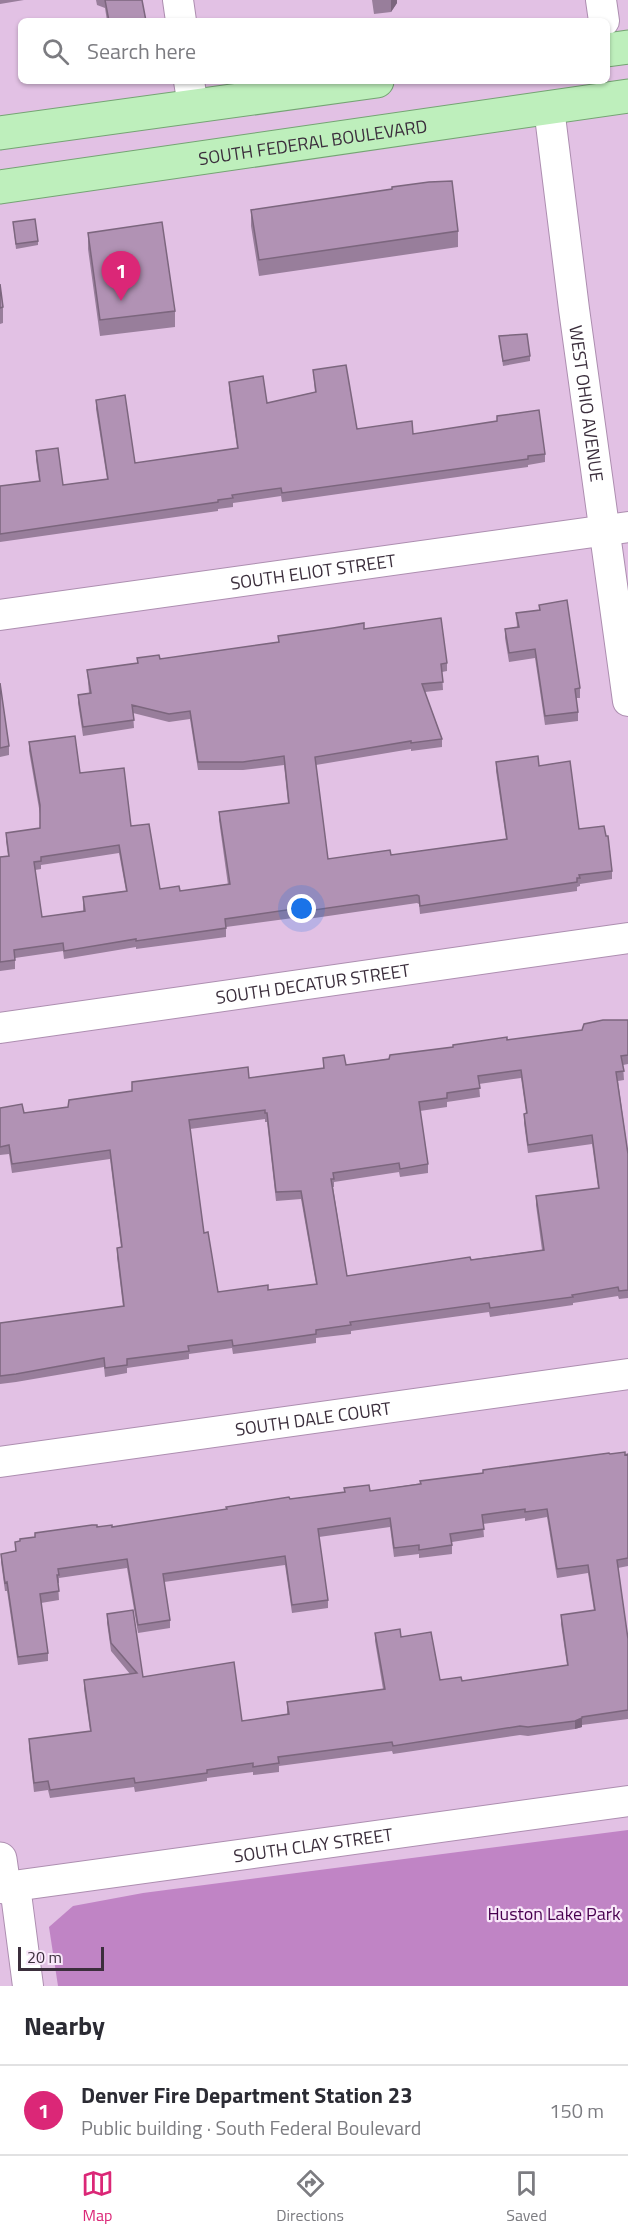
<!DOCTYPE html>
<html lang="en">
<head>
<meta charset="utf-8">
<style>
  :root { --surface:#fff; --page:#f7f7f7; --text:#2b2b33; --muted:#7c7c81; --line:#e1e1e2; --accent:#db2777 }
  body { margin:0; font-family:"Titillium Web",sans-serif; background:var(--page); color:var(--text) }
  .scale { position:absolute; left:18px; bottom:15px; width:86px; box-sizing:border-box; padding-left:6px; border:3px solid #3b2e3c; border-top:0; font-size:16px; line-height:21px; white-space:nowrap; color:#3b2e3c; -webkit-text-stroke:4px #f9e8fa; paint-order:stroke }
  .you { position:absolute; left:302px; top:909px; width:21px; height:21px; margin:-15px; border:4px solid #fff; border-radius:50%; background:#1a73e8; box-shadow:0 0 0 9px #1a73e833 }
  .badge { display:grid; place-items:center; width:39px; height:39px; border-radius:50%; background:var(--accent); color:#fff; font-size:20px; font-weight:700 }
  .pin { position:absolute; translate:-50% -50px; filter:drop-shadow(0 2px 3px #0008) }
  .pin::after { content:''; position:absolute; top:32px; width:21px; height:18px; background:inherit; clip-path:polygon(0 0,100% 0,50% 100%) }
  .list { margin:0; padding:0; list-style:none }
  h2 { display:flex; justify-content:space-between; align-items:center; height:78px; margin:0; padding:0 24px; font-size:26px }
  h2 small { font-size:20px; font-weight:400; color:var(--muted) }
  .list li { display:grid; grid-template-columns:39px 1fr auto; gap:18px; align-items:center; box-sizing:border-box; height:90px; padding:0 24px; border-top:2px solid var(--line) }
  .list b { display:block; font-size:22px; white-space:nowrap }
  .list p { margin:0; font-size:20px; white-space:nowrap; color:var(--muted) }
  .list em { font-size:20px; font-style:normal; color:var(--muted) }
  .icon { flex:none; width:33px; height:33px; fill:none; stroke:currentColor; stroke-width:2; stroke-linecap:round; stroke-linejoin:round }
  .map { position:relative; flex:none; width:628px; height:1986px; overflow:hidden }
  .search { position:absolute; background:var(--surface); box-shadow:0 2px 4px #0004; left:18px; right:18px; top:18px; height:66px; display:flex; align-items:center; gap:15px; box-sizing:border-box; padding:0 21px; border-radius:9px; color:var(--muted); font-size:22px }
  .sheet { height:168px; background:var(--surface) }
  nav { display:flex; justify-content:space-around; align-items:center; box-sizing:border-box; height:84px; border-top:2px solid var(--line); background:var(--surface); font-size:16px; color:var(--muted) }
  nav a { display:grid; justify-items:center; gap:3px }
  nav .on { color:var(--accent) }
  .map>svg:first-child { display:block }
</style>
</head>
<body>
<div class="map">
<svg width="628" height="1986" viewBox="0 0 628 1986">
  <rect width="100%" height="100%" fill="#e2c1e4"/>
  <!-- green -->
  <path fill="#c084c5" d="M628,1830v156h-570l-9,-59 24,-21 70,-13z"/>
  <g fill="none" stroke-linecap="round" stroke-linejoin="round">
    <!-- minor casing -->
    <g stroke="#ad8eb0" stroke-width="32">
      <g id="minor">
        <path d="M178,0l3,21"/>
        <path d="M601,0l3,21"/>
        <path d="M189,81l4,25"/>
        <path id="s1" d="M549,108l25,201 54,392"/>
        <path id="s2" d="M0,615l628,-88"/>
        <path id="s3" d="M0,1028l628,-90"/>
        <path id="s4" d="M0,1462l628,-88"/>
        <path d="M15,1886l13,100"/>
        <path id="s5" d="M0,1888l628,-87"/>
      </g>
    </g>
    <!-- tertiary casing -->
    <g stroke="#ad8eb0" stroke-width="35">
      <path id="tertiary" d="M0,1859l4,28"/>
    </g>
    <!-- primary casing -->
    <g stroke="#74a473" stroke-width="35">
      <g id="primary">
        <path d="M607,50l21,-3"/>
        <path d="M0,133l377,-52"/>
        <path id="s6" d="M0,187l628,-91"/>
      </g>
    </g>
    <!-- minor -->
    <use href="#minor" stroke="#fff" stroke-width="30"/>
    <!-- tertiary -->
    <use href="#tertiary" stroke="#fff" stroke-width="33"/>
    <!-- primary -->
    <use href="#primary" stroke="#beefbc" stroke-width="33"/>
  </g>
  <!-- wall -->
  <path fill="#987e9b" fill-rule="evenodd" d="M0,0h24l-24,4z
    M96,0h46l4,21h-39l-2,-13 -8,-3z
    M372,0h25v3l-6,9 -17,2z
    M251,210l207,21v16l-199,29 -8,-50z
    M13,222l25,19v4l-22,4z
    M88,233l87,78v16l-75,9 -12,-87z
    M0,284l3,23v16l-3,1z
    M499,336l31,20v5l-27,5z
    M313,370l44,59 56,5 84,-13v-5l48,38v8l-17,3v2l-246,35 -1,-6 -48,7v4l-15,2v2l-218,31v-56l39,-5 -3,-21v-9l27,34 44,-6 -11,-70v-9l39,63 102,-15 -8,-58v-8l38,21 48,-11z
    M539,605l41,83v10h-4l2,14v9l-33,4 -10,-67 -26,4 -4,-24v-9l12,-2 -1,-14 23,-3z
    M364,629l83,34v8l-5,1 1,18 -18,2 17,47v8l-31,4v-2l-95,16 12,94 63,-4 115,-16 -10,-68v-9l43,4 40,63 33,42v8l-32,5v2l-3,1v4l-157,23 -1,-10 -2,-1 -123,18 -1,-3 -67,9v10l-90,12v-2l-72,12 -1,-8 -48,7v11l-15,2v-114l8,-1 -2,-15v-8l34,-5v-14l-11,-63v-9l51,31 51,53 29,63 20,2 48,-6 -9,-65v-8l69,-9 -4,-38 -41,5h-45l-8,-51 -21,3 -36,-9 1,15 -51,8 -5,-33v-8l11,-2 -2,-23 50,-7v-5l23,1 118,-17v-6zM119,853l7,38 -43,6v15l-41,5 -7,-47 6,-1v-4z
    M0,683l9,63v9l-9,2z
    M628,1020v44l-5,1 1,15 -6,1 10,73v144l-9,1 -1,-3 -45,7v2l-83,12 -1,-5 -138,19v3l-35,4v5l-83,11 -1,-6 -43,6v5l-62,9v5l-22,4 -1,-10 -88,15 -16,2v-61l123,-16 -6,-50v-9l4,-1 -11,-88 -98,14 -3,-19 -9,1v-47l24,5 44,-6 181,-29 74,-10v-10l23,7 236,-35zM521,1078l5,35 -2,1v9l4,30 64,-9 6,44 -62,8v9l6,45 -195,26 -14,-89h1v-5l65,-10 1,5 28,-4v-9l-8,-53 27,-4v-5l33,-5 -1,-13zM265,1119v3h2l9,79 25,-2 15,85 -48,6 -50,2 -14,-59 -14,-104z
    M610,1454h18v112l-10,2 10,71v80l-46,6v2l-7,2 -47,7 -8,-1 -127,19 -1,-3 -113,15v6l-26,3v-3l-46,6v3l-72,11 -1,-5 -84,11 -2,-8 -14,2 -5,-44v-9l61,-8 -6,-42v-9l46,-6 -19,-23 -4,-28v-9l36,63 99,44 45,-7v-12l96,-13 -8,-48v-8l26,4 39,43 22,1 105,-16 -6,-41v-9l33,-4 -6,-38 -31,5 -10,-61 -22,4v-3l-42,6 1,13 -32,5v12l-33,4v-4l-25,3 -4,-30 -71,10 9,63v8l-36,5 -7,-48 -121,17 6,38v8l-32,5 -11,-65 -68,10v5h-1l1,17 -18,3 7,50v8l-30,4 -11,-74h-2l-4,-29v-8l14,-2v-10l20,-5v-4l62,-6h15l232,-35v-4l26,3z"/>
  <!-- shaded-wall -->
  <path fill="#7c667e" d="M391,0h6v3l-6,9z
    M582,1718v9l-7,2v-8z"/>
  <!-- building -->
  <path fill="#b192b4" stroke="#7c667e" stroke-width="1.5" fill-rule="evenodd" d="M105,0h37l4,21h-37z
    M452,181l6,50 -199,29 -8,-50 141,-21v-2l37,-5z
    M35,219l3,22 -22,3 -3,-22z
    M162,222l13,89 -75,9 -12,-87z
    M0,284l3,23 -3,1z
    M527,334l3,22 -27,5 -4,-25z
    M346,365l11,64 55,-8 1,13 84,-13v-5l42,-6 6,44 -17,2v3l-246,34 -1,-5 -49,7 1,3 -15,2v2l-218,32v-48l40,-5 -4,-30 22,-3 5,37 45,-6 -12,-79 29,-5 10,68 103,-15 -9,-66 34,-6 4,27 49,-11 -3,-22z
    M567,600l13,88 -5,1 3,23 -33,4 -10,-67 -26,4 -4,-24 14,-2 -3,-14 24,-3 -1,-5z
    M441,618l6,45 -6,1 2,18 -21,2 20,55 -31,4v-2l-96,16 13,102 62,-9 1,5 116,-16 -11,-77 42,-6 1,10 31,-5 9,68 25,-3 2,10h2l4,35 -33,4 1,3h-3v4l-157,24 -1,-10 -2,-1 -123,18 -1,-4 -68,10 1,9 -90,13v-2l-72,12 -1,-8 -49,7 1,10 -15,2v-105l9,-1 -3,-23 34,-5v-23l-11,-63 46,-6 5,37 44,-5 7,58 18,-2 11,65 19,-3 1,5 50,-7 -11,-72 70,-9 -5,-47 -41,6h-45l-8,-51 -21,3 -37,-9 2,15 -51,7 -5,-32 13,-2 -4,-23 51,-7 -1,-5 22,-3 1,4 119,-17 -1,-6 55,-8 31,-5v6zM119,845l8,46 -44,6 2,14 -43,6 -8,-55 7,-1v-4z
    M0,683l9,63 -9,2z
    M603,1020h25v35l-7,1 3,15 -8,1 12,82v136l-9,1 -1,-4 -46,8 1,2 -83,11 -1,-5 -139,19 1,3 -35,5v4l-83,12 -1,-6 -44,6 1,5 -62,8v6l-22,3 -1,-10 -88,16 -16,2v-53l124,-17 -7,-58 5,-1 -12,-97 -98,14 -3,-19 -9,2v-39l22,-4 2,9 44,-6 1,-7 63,-9v-9l116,-15 1,11 75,-10 -1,-10 21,-3 2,10 43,-6 1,-4 63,-8v-2l54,-8v3l75,-10 2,-6zM521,1070l6,43 -3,1 4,31 64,-10 7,53 -63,8 8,54 -73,10 -1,-3 -123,19 -16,-97h3l-1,-6 66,-10 1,6 28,-5 -9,-62 28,-4v-5l33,-5 -2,-12zM265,1110v3h2l9,79 25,-1 16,93 -49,6v-5l-50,7 -10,-60 -4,1 -15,-113z
    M625,1452v3l3,-1v104l-11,2 11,79v71l-46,7v1l-7,3 -47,6 -8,-1 -127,20 -1,-4 -114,15 1,6 -26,4v-4l-46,7v3l-72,10 -1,-5 -84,12 -2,-9 -14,2 -5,-44 62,-8 -7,-51 53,-7 -26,-30 -4,-29 26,-4 10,67 91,-15 8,59 47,-7 -2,-12 98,-13 -10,-56 25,-4 1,8 30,-5 9,48 21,-3 1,4 106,-16 -7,-50 34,-5 -7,-45 -31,4 -10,-60 -22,3v-3l-43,6 2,14 -34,5 2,11 -33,5v-5l-25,3 -4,-30 -72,11 10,71 -36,5 -7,-49 -122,18 7,46 -32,5 -11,-66 -69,10 1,6h-2l2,16 -19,3 8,59 -30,4 -11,-75 -2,1 -4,-29 15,-3 -1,-9 5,-1v-2l15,-2v-4l57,-8h5v2l15,-2v2l115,-18 -1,-2 63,-10 1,2 55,-7 -1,-4 25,-3 1,6 51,-7 -1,-3 63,-8v-3l126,-17 1,1z"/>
  <g text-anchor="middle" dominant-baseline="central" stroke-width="4.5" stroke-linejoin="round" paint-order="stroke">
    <!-- street labels -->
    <g font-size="18" fill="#3b2e3c" stroke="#f9e8fa">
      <text stroke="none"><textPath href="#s6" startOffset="316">SOUTH FEDERAL BOULEVARD</textPath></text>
      <text stroke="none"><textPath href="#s1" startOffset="298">WEST OHIO AVENUE</textPath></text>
      <text stroke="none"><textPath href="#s2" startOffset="316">SOUTH ELIOT STREET</textPath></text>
      <text stroke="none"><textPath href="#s3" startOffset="316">SOUTH DECATUR STREET</textPath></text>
      <text stroke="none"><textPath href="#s4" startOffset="316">SOUTH DALE COURT</textPath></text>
      <text stroke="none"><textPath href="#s5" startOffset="316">SOUTH CLAY STREET</textPath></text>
    </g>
    <!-- park labels -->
    <g font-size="18" fill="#48004f" stroke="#f9e8fa">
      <text x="554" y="1913">Huston Lake Park</text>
    </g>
  </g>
</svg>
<div class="scale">20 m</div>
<div class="you"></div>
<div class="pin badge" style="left:121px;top:301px">1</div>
<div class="search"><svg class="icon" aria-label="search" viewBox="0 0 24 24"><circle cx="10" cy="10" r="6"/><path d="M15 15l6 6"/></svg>Search here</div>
</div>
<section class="sheet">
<h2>Nearby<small></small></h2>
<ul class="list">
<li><span class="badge">1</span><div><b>Denver Fire Department Station 23</b><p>Public building · South Federal Boulevard</p></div><em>150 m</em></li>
</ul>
</section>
<nav>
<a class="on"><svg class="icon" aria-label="map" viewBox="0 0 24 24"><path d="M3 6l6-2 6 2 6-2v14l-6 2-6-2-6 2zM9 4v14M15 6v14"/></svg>Map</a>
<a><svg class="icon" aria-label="directions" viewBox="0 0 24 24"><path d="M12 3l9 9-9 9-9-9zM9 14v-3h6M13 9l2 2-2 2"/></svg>Directions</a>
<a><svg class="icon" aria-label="saved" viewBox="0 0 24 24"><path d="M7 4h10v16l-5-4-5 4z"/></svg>Saved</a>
</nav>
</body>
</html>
